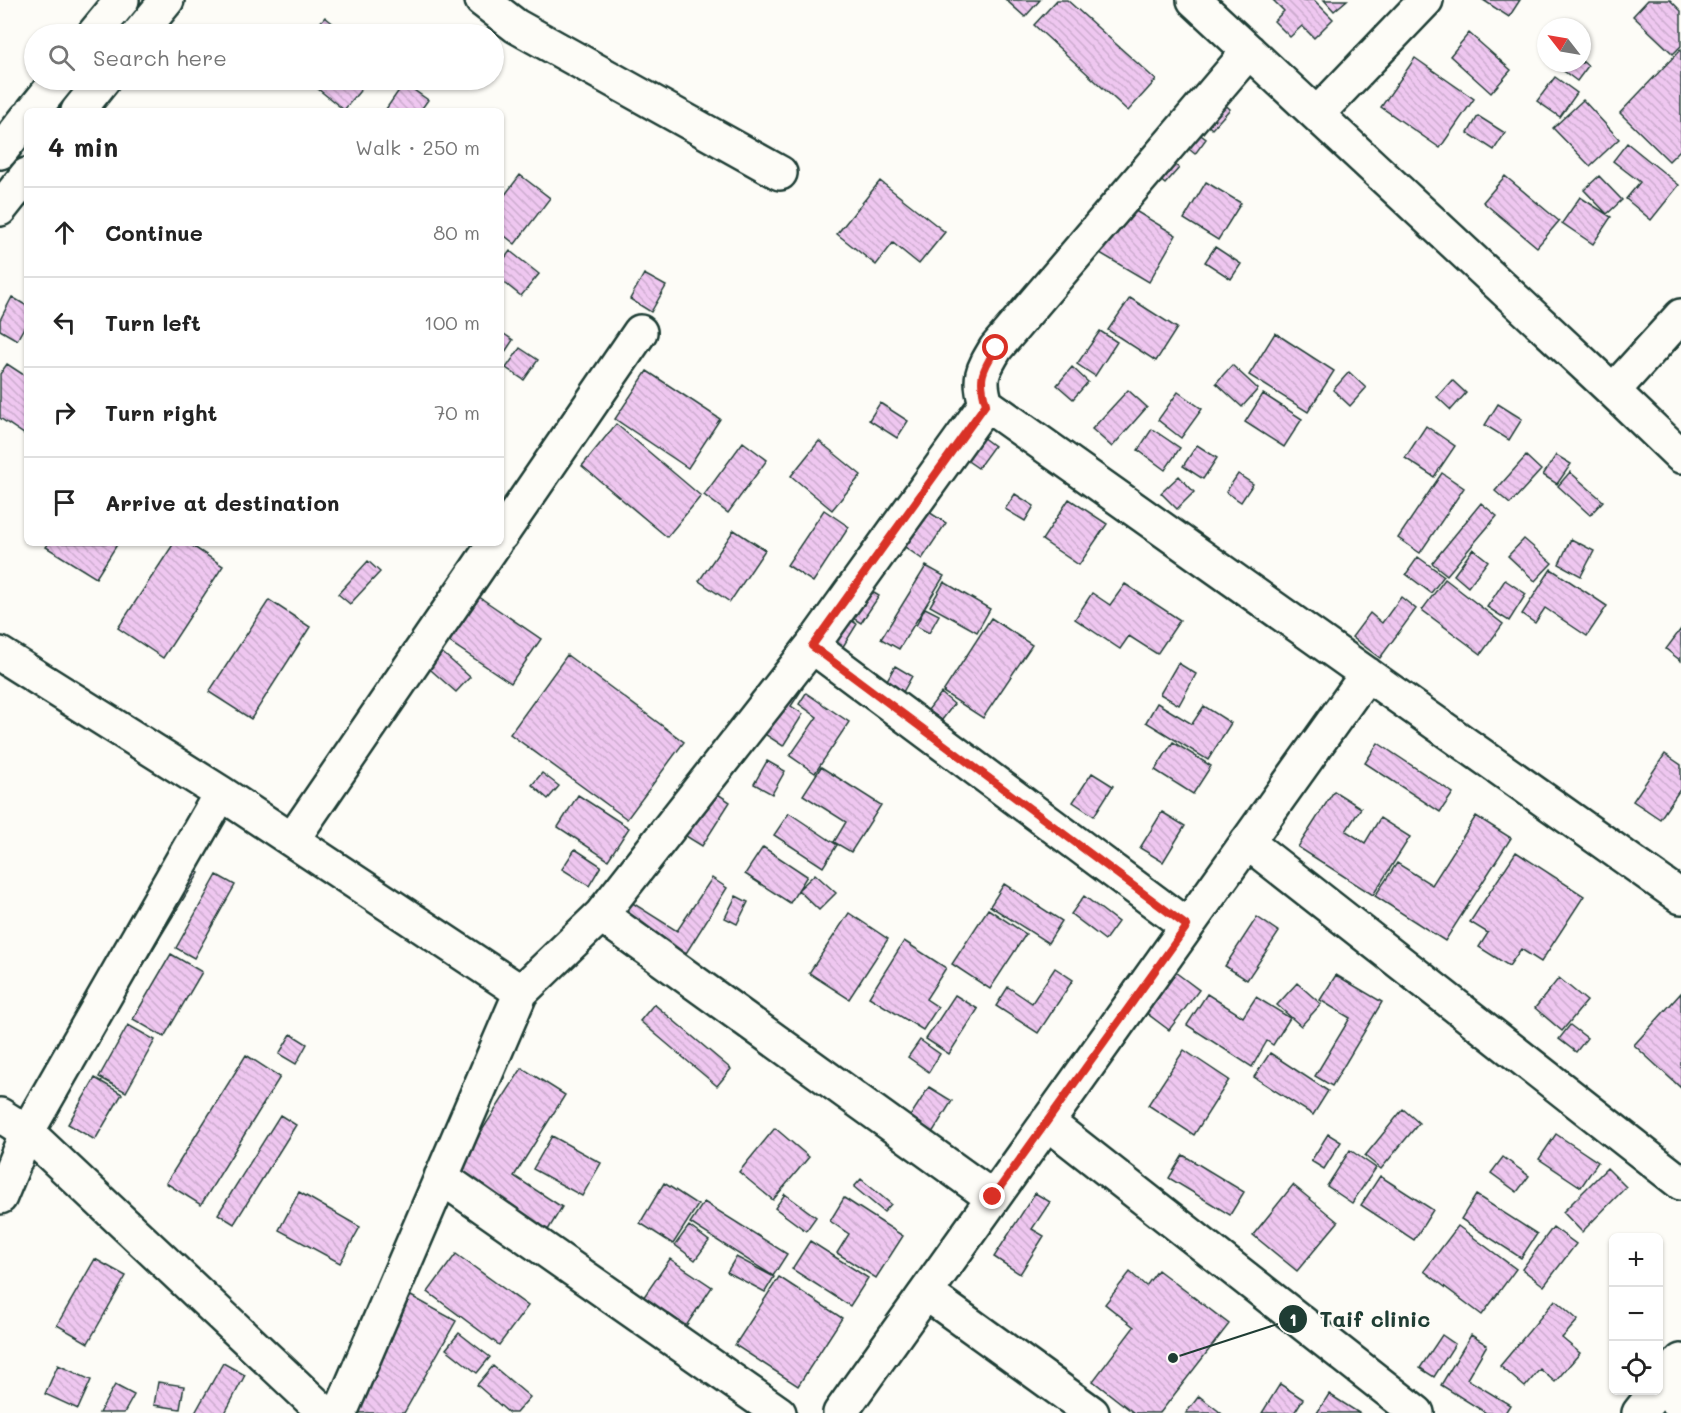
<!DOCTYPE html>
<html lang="en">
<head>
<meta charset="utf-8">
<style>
  :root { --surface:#fff; --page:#f2f2f2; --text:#222; --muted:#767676; --line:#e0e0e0 }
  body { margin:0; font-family:Mali,sans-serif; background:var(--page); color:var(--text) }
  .controls { position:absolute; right:18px; bottom:18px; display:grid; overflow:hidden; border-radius:9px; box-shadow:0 2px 4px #0004 }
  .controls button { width:54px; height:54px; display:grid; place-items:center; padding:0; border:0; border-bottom:2px solid var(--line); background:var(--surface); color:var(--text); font:30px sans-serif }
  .compass { position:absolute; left:1537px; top:18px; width:54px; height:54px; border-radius:50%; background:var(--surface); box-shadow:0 2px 4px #0004; rotate:301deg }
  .stop { position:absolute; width:18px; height:18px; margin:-14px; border:4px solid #d93025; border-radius:50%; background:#fff }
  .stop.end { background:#d93025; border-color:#fff; box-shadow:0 2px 6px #0008 }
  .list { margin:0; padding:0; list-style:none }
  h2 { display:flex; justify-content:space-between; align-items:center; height:78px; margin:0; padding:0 24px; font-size:26px }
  h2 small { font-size:20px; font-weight:400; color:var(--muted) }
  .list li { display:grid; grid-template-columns:39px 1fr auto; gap:18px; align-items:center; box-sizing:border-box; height:90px; padding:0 24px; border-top:2px solid var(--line) }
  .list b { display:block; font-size:22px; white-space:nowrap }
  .list em { font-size:20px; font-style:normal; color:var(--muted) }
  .icon { flex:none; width:33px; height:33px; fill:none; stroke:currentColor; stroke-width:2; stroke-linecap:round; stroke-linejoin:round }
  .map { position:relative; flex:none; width:1681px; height:1413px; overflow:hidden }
  .search { position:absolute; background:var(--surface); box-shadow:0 2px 4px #0004; left:24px; top:24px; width:480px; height:66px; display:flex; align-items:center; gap:15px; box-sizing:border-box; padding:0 21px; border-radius:33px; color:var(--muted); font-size:22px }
  .panel { position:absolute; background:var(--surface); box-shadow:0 2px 4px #0004; left:24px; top:108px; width:480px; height:438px; border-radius:9px }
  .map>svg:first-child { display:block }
</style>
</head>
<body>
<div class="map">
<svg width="1681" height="1413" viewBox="0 0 1681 1413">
  <defs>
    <pattern id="building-back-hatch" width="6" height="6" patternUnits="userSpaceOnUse" patternTransform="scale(1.5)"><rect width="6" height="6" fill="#efc7f0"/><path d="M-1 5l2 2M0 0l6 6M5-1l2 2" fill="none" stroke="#ccacce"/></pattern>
  </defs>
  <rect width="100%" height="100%" fill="#fdfcf7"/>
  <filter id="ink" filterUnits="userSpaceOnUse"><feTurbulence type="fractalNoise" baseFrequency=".0167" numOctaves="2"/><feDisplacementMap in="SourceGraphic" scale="12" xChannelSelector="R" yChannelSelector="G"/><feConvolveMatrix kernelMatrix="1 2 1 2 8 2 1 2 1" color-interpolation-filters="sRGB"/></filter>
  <g filter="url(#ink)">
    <!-- building -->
    <path fill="url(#building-back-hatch)" stroke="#1f3d34" stroke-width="1.5" d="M1006,0h34l-15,17z
      M1057,0h10l89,80 -28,31 -94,-86z
      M1273,0h41l19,19 -19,19 -12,-12 -12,11 -16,-16 10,-10z
      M1324,0h23l-13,11z
      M1483,0h37l-11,17z
      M1648,0h22l11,11v35l-8,8 -40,-38z
      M325,17l21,17h-36z
      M1469,33l42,37 -20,23 -41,-37z
      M1681,49v100l-12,12 -49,-48z
      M1415,58l59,41 -34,49 -59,-41z
      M1582,61l6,5 -11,15 -24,-18h29z
      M1555,77l22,16 -17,24 -23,-16z
      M307,80h62l-25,30z
      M404,83l24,17 -8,11h-31l-3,-2z
      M1217,97l13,12 -18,20 -13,-12z
      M1583,100l36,39 -29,27 -37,-38z
      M1478,116l27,17 -11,17 -26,-17z
      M1190,127l16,12 -11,15 -16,-13z
      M1627,143l52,42 -28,35 -25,-21 14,-17 -27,-21z
      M1165,156l14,12 -14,16 -14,-12z
      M520,175l30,23 -35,46 -14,-11v-33z
      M1505,176l54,45 -22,26 -54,-45z
      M1599,176l23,24 -15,14 -23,-24z
      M880,181l65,51 -26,32 -26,-21 -17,22 -39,-31z
      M1206,182l35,21 -23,37 -34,-21z
      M1580,197l31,20 -18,27 -31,-21z
      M1127,206l49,29 -27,47 -49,-29z
      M1215,247l26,17 -10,15 -26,-17z
      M510,251l29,23 -18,22 -20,-16v-17z
      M644,274l22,12 -15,26 -21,-13z
      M12,297l15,9v16l-10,18 -17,-10v-10z
      M1130,298l47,30 -21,33 -48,-31z
      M1100,331l17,11 -22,34 -18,-12z
      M501,332l12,8 -12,18z
      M1275,333l59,38 -26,41 -59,-37z
      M520,348l18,12 -14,20 -18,-12z
      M7,364l20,13v59l-27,-18v-44z
      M1232,365l26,24 -16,18 -26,-24z
      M1072,367l16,15 -15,17 -16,-14z
      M647,371l73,48 -32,49 -73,-49z
      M1349,372l17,16 -16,18 -17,-16z
      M1452,380l14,13 -15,17 -14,-13z
      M1128,390l19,17 -35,40 -20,-18z
      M1178,392l24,17 -21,29 -23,-18z
      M1263,394l39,25 -18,28 -39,-25z
      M880,403l28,18 -11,17 -28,-18z
      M1498,404l24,15 -13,21 -24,-15z
      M616,424l85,72 -34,41 -85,-71z
      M1426,426l29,20 -21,31 -29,-19z
      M1152,429l28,19 -15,22 -27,-20z
      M978,434l16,12 -16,22 -16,-11z
      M819,441l42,34 -29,35 -41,-34z
      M743,442l24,18 -39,53 -24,-18z
      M1197,445l20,13 -14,21 -20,-13z
      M1556,455l15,9 -14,20 -14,-9z
      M1526,456l15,14 -31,34 -15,-13z
      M1570,472l33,29 -13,14 -32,-29z
      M1442,473l22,15 -44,65 -22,-15z
      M1238,474l15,10 -12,18 -15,-10z
      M1179,476l15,16 -17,17 -16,-16z
      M1015,494l19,12 -9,15 -20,-12z
      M1069,499l38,25 -28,41 -37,-25z
      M1481,503l16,13 -50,59 -15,-12z
      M921,507l25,16 -24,36 -24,-17z
      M824,510l25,17 -36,55 -26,-17z
      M734,530l31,20 -35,52 -31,-21z
      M1524,539l28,24 -17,18 -27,-25z
      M1571,539l23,12 -13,25 -22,-12z
      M49,543h69l-22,35 -50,-31z
      M174,543h14l35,23 -60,92 -45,-30z
      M1473,549l15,12 -20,26 -14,-12z
      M1418,557l26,19 -13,17 -25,-19z
      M368,561l12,11 -30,32 -12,-10z
      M926,566l18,10 -45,73 -18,-10z
      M1551,569l56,37 -20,30 -42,-28 -10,15 -13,-9z
      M1445,579l58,45 -22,30 -59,-44z
      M1505,580l21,14 -17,27 -22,-14z
      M944,582l46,27 -13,23 -47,-26z
      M1125,584l55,36 -23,34 -28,-18 -9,13 -45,-30 17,-26 18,12z
      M861,585l18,11 -18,27 -18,-11z
      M469,590l72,49 -30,44 -72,-48z
      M1401,597l15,12 -36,49 -28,-21 18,-24 12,10z
      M269,600l41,27 -59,92 -42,-27z
      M925,608l14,7 -10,18 -13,-7z
      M841,614l16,10 -18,29 -16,-10z
      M991,618l41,27 -49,73 -40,-26z
      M1681,629v32l-15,-12z
      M421,634l49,43 -14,15 -48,-42z
      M567,655l117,87 -57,77 -117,-85z
      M1178,663l18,11 -17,31 -19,-11z
      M895,666l17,10 -9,16 -17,-10z
      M783,676l20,12 -12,18 12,8 -20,32 -32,-21z
      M806,693l43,29 -34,51 -25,-17 27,-39 -18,-13z
      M941,693l13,11 -12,16 -14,-10z
      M1157,703l35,21 12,-18 27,17 -23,37 -62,-38z
      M1173,742l38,24 -18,28 -38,-24z
      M1378,743l75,50 -13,19 -75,-49z
      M1665,754l16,11v23l-21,31 -27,-18z
      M767,761l18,10 -13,23 -18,-10z
      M821,767l60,38 -30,47 -17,-10 12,-20 -43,-27z
      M542,773l17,13 -11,13 -16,-14z
      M1092,773l21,13 -19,30 -21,-14z
      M695,779l35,23 -28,44 -37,-23z
      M1334,791l27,17 -15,23 19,12 15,-25 30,19 -37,58 -75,-48z
      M578,795l51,33 -21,32 -50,-33z
      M1162,812l23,14 -22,36 -23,-14z
      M789,813l48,32 -14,22 -49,-32z
      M1476,816l35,22 -66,103 -70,-45 22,-33 35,22z
      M763,847l44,29 -17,27 -45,-29z
      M575,849l26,17 -12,20 -27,-17z
      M1516,852l68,44 -43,66 -20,-13 -12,17 -30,-19 9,-14 -18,-11z
      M186,865l13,8 -72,119 -14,-8z
      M815,874l21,19 -17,17 -21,-20z
      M217,875l18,10 -41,73 -18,-10z
      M712,878l15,10 -44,70 -73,-46 10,-17 57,36z
      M1004,884l58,37 -14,22 -58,-37z
      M736,896l12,6 -11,22 -12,-6z
      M1084,896l34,26 -13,18 -34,-26z
      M988,909l38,25 -36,55 -38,-25z
      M849,913l39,26 -39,60 -40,-26z
      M1257,917l22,15 -32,48 -22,-14z
      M904,941l42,27 -20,31 12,8 -15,23 -54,-33z
      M171,954l31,18 -38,65 -31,-18z
      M1055,968l18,12 -35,53 -42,-27 12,-19 24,16z
      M1171,969l28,21 -30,40 -28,-21z
      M1336,975l46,27 -50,84 -17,-10 35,-58 -30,-18z
      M1559,978l28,23 -25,30 -27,-23z
      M1297,983l24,21 -20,22 -24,-21z
      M1681,993v95l-47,-43z
      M1207,994l36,23 13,-20 34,21 -17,27 -6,-4 -15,26 -65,-42z
      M955,995l23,14 -29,45 -23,-15z
      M654,1004l77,65 -14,17 -77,-65z
      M128,1025l27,15 -29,52 -27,-15z
      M1570,1025l17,13 -11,14 -17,-13z
      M291,1034l16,10 -11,20 -17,-10z
      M920,1040l20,14 -11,18 -21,-15z
      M1184,1050l45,30 -35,55 -46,-30z
      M1270,1053l58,38 -15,24 -59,-38z
      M246,1055l34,22 -79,128 -35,-22z
      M522,1068l43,27 -51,81 48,31 -14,23 -92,-59z
      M95,1078l27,16 -27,46 -27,-16z
      M929,1087l23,14 -20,32 -23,-15z
      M1403,1109l16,14 -38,46 -16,-13z
      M280,1115l16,10 -62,99 -16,-10z
      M775,1128l34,29 -36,43 -34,-28z
      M1328,1134l13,8 -17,27 -13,-8z
      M1556,1134l42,28 -17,25 -42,-28z
      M552,1136l49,27 -19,33 -49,-27z
      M1350,1150l26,18 -24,35 -25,-17z
      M1183,1155l61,37 -14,23 -61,-37z
      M1503,1157l26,19 -12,16 -26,-19z
      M1607,1168l19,19 -44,45 -19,-20z
      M1380,1176l53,34 -19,30 -53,-35z
      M861,1179l30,25 -7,8 -30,-25z
      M664,1183l34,22 -25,39 -33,-21z
      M1293,1185l45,37 -41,49 -44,-36z
      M299,1192l61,35 -20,36 -61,-33z
      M1035,1193l15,9 -18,27 12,7 -24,38 -26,-17z
      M785,1194l31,23 -10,14 -31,-23z
      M1476,1195l61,39 -16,24 -60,-39z
      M844,1198l59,38 -27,42 -39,-25 12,-19 -19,-13z
      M704,1202l83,52 -14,22 -83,-53z
      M689,1226l20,15 -14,19 -20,-15z
      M1458,1226l58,43 -34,46 -58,-44z
      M1553,1227l23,17 -32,42 -22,-17z
      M810,1241l58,37 -18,28 -58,-37z
      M456,1254l72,52 -29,39 -71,-53z
      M736,1257l38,20 -9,15 -38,-20z
      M95,1259l31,17 -38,67 -31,-18z
      M670,1259l42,28 -26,39 -43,-28z
      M1158,1270l71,54 -69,89h-26l-41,-32 41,-54 -29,-23 25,-32 16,14z
      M779,1277l63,41 -44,68 -63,-41z
      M411,1296l45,25 -52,92h-52l-6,-4z
      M1555,1300l23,20 -16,18 18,15 -25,29 -15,-13 -15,18 -25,-21z
      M459,1333l31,24 -13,16 -31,-24z
      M1442,1335l13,9 -21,33 -14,-9z
      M1471,1335l16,10 -20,34 43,26 -5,8h-19l-45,-28z
      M223,1363l22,12 -20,38h-30z
      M58,1365l33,15 -13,29 -33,-15z
      M493,1366l37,31 -14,16h-7l-32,-28z
      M158,1382l26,4 -4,23 -26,-4z
      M1280,1384l23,15 -9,14h-32z
      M115,1385l19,10 -10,18h-25z
      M1329,1394l30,19h-42z
      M1199,1396l22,17h-35z"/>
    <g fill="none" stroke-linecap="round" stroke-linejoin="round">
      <!-- minor casing -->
      <g stroke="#1f3d34" stroke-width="38">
        <path id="minor" d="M482,0l34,26 264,147
          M1194,0l419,391 68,65
          M1249,51l-253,297c-14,23 -18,30 -10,56l695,493
          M1317,114l109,-114
          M1613,391l68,-75
          M501,535l139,-203
          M812,646l375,280
          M0,654l221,139 300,199 -181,421
          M292,840l203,-297
          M1247,842l434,341
          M601,915l392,283
          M521,992l80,-77 211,-269 174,-242
          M0,1115l27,17 298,281
          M1047,1122l370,291
          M441,1177l338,236
          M0,1197l27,-65 194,-339
          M926,1293l166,120
          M1659,1388l22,16
          M1658,1389l23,-28
          M840,1413l527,-739
          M1639,1413l18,-23"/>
      </g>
      <!-- major casing -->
      <g stroke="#1f3d34" stroke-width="38">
        <path id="major" d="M94,34l28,-34
          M139,34l28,-34
          M33,111l25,-31
          M78,111l25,-31
          M0,152l27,-34
          M0,209l27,-34"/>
      </g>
      <!-- minor -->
      <use href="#minor" stroke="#fdfcf7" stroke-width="33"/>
      <!-- major -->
      <use href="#major" stroke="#fdfcf7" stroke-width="33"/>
    </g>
  </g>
  <g fill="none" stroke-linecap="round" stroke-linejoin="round" filter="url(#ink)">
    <!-- route -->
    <path stroke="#d93025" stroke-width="8" d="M993,1197l194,-271 -375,-280 174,-242c-8,-26 -4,-33 10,-56"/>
  </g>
  <!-- callouts -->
  <path fill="none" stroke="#1f3d34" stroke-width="2" d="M1173 1358L1293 1319"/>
  <g fill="#1f3d34" stroke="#fdfcf7" stroke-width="2">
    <circle cx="1173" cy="1358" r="6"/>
    <circle cx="1293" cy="1319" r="15"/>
  </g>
  <g font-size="18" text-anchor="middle" font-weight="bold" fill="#fff">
    <text x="1293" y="1326">1</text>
  </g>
  <g font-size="22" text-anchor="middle" font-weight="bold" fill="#1f3d34" stroke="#fdfcf7" stroke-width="4.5" stroke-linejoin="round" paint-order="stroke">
    <text x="1375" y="1327">Taif clinic</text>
  </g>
</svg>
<div class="controls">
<button>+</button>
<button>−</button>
<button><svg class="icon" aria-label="locate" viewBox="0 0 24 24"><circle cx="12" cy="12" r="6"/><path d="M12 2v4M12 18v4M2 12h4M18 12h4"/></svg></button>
</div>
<svg class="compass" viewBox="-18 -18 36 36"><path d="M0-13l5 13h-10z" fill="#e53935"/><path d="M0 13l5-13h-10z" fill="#767676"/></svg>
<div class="stop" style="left:996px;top:348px"></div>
<div class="stop end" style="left:993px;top:1197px"></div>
<div class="search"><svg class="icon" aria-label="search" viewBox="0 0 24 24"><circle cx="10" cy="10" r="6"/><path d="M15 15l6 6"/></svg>Search here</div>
<section class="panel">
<h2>4 min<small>Walk · 250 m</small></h2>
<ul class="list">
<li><svg class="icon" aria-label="ahead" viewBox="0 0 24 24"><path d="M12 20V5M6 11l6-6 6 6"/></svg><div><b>Continue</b></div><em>80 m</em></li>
<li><svg class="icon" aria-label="left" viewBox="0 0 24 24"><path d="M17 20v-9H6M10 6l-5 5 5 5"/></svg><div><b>Turn left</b></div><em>100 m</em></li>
<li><svg class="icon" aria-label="right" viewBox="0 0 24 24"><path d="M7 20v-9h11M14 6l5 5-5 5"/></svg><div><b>Turn right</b></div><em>70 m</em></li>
<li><svg class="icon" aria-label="arrive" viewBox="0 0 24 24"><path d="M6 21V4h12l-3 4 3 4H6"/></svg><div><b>Arrive at destination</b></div></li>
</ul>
</section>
</div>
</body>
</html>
